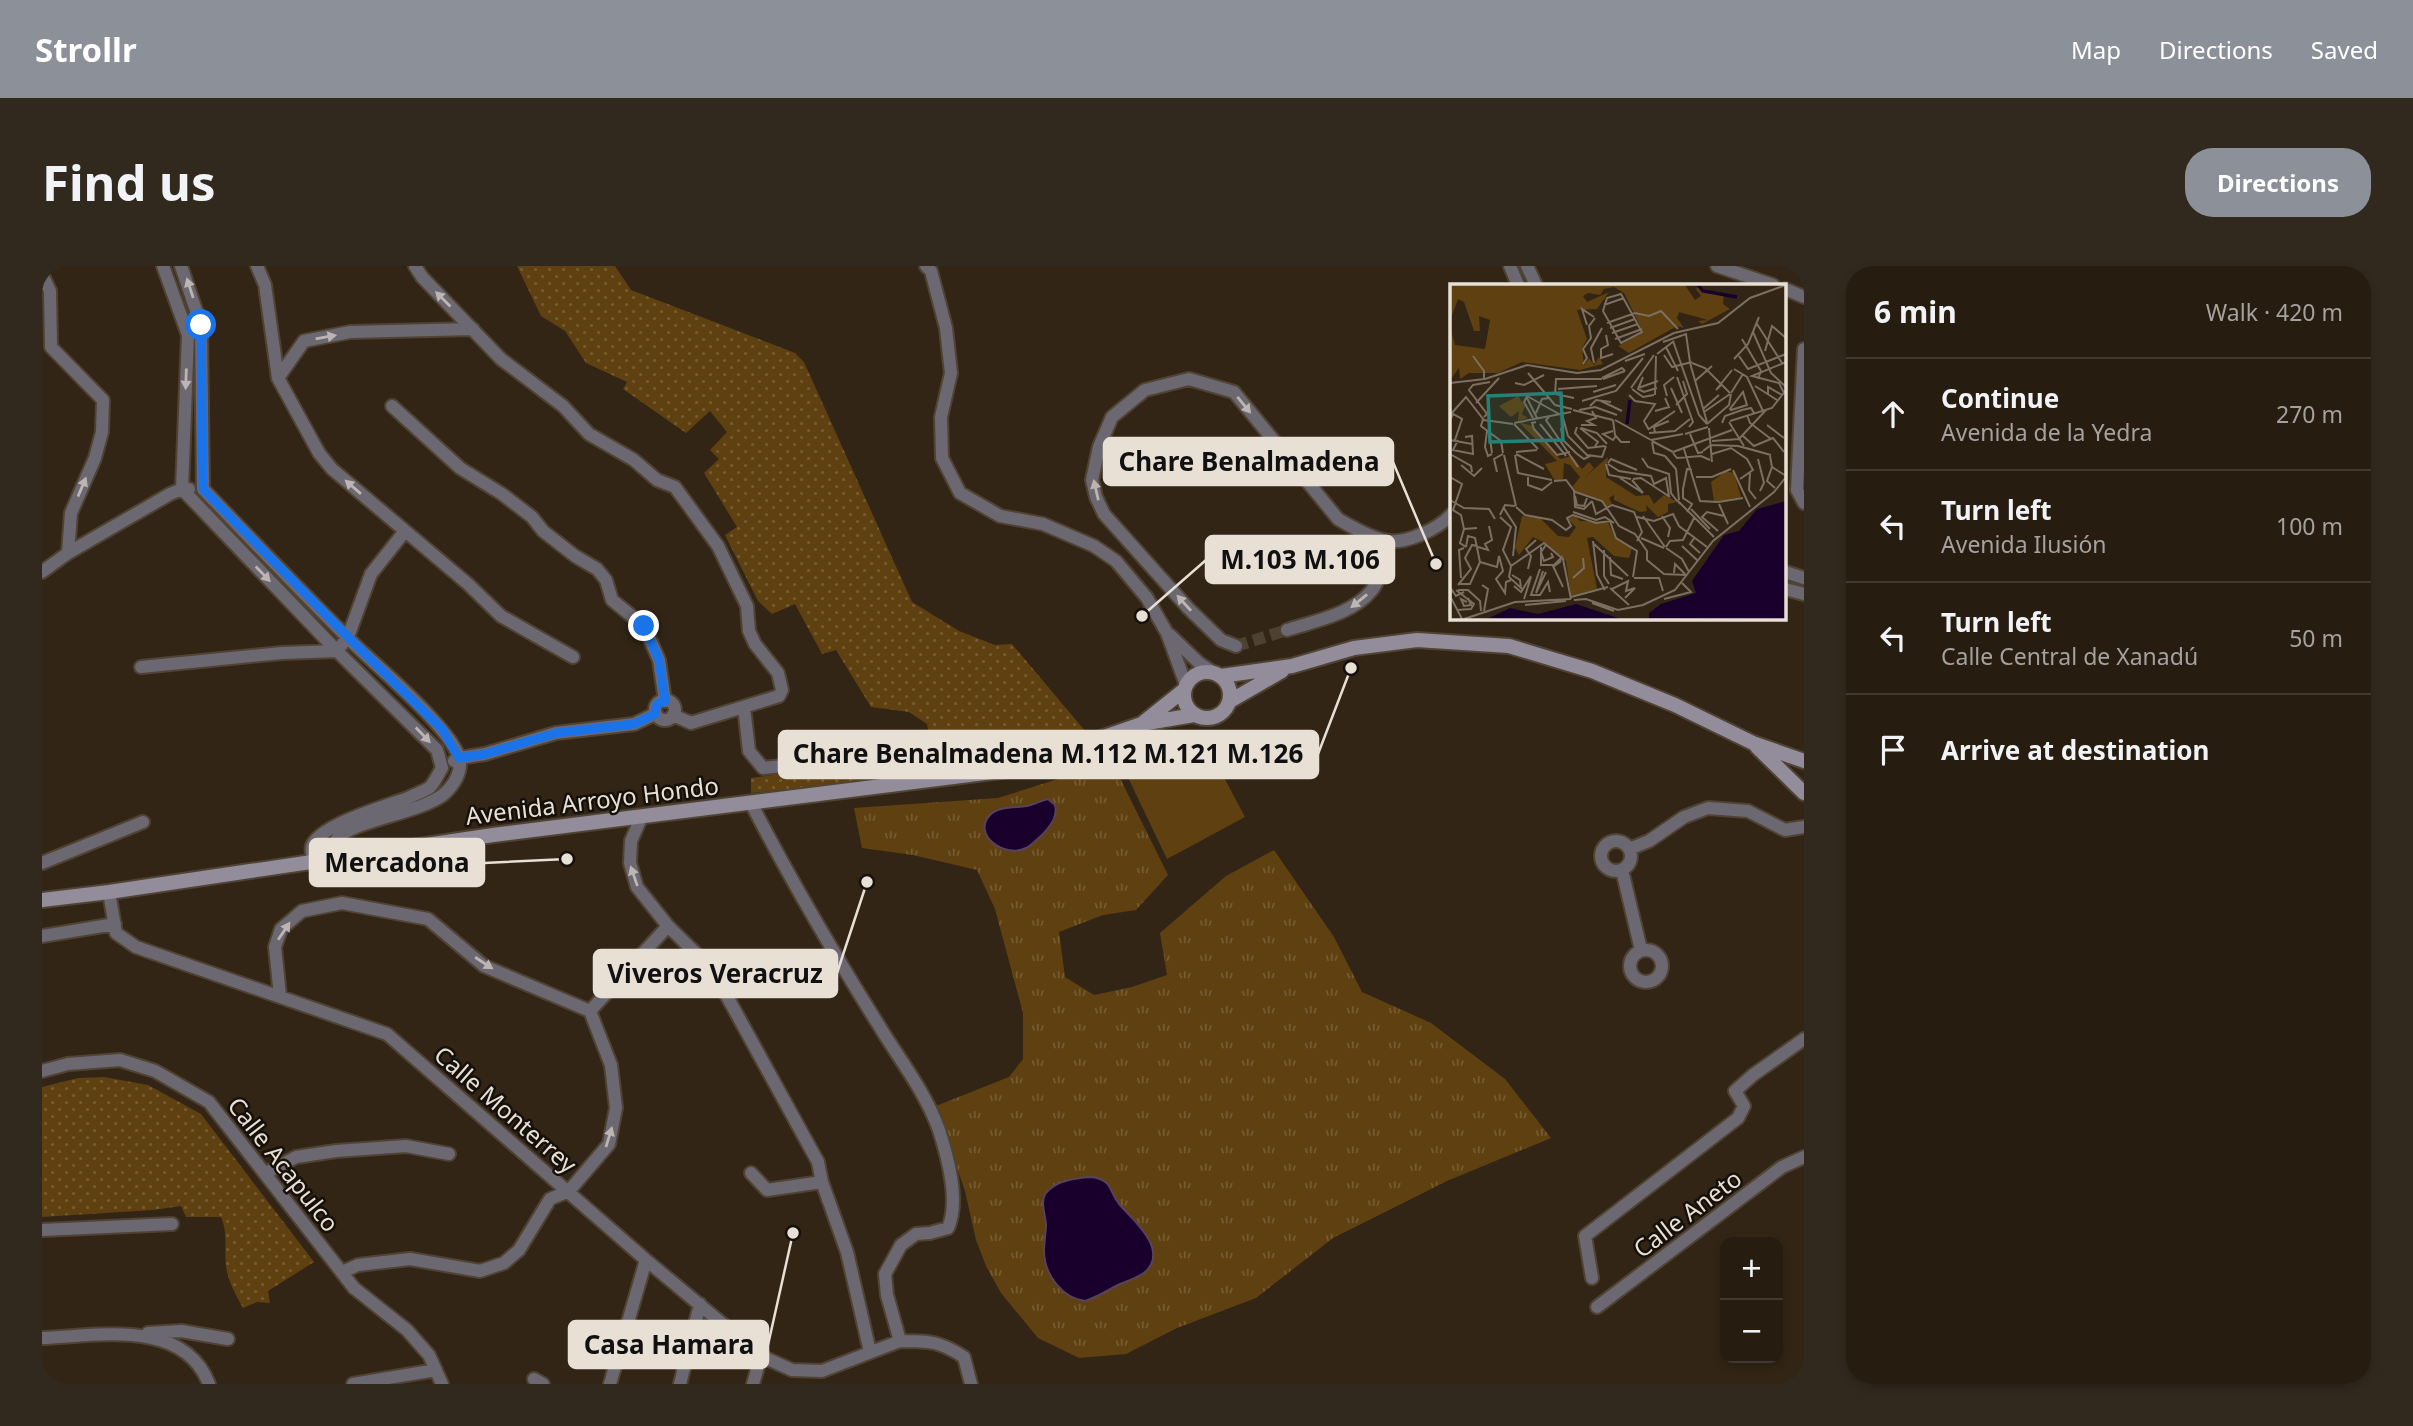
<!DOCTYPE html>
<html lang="en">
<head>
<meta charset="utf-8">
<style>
  :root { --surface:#261c10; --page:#32291e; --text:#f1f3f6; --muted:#a4a19f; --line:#423a30; --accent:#8c9099 }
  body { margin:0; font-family:"Noto Sans",sans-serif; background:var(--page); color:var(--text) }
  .controls { position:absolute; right:21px; bottom:21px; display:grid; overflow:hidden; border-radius:14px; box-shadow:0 4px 10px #0003 }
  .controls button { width:63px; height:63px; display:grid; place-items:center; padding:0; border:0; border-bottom:2px solid var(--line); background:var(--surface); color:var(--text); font:35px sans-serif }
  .stop { position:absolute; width:21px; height:21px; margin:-16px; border:5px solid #1a73e8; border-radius:50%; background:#fff }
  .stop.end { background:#1a73e8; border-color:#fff; box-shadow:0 2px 7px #0008 }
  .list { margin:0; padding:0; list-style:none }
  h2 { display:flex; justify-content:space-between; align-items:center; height:91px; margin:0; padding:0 28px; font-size:30px }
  h2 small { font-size:23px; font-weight:400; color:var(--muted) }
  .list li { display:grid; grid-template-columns:46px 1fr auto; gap:21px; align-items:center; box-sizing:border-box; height:112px; padding:0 28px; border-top:2px solid var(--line) }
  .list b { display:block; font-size:26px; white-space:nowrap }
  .list p { margin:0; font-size:23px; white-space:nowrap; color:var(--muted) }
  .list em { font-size:23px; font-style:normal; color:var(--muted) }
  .icon { flex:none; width:38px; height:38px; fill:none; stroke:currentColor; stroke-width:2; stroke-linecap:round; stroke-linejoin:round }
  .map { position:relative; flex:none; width:1762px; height:1118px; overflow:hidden; border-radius:28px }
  header { display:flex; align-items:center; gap:42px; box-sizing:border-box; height:98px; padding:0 35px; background:var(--accent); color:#fff }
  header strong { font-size:33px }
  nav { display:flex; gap:38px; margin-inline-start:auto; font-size:24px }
  .intro { display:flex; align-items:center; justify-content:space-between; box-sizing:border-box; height:168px; padding:0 42px }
  h1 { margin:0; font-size:49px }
  .button { padding:18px 32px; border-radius:28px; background:var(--accent); color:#fff; font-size:24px; font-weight:700 }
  main { display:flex; gap:42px; padding:0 42px }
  aside { flex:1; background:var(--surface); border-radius:28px; box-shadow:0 4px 10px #0003 }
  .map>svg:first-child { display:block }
</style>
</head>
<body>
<header>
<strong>Strollr</strong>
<nav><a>Map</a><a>Directions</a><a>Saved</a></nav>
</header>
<div class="intro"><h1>Find us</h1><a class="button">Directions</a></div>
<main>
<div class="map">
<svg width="1762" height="1118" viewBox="0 0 1762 1118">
  <defs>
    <pattern id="grass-tufts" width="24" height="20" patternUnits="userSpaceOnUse" patternTransform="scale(1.75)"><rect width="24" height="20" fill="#5f4010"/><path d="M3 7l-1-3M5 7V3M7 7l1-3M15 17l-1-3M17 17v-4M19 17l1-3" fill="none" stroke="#765b32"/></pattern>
    <pattern id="park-dots" width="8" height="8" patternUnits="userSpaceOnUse" patternTransform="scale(1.75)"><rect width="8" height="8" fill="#5f4010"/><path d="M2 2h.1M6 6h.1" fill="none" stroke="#765b32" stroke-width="1.8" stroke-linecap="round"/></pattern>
  </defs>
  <rect width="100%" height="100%" fill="#322515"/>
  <!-- grass -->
  <path fill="url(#grass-tufts)" d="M1070,496l56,113 -32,35 -33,5 -44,17 6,45 29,18 38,-8 35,-12 -7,-42 66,-57 48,-26 60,87 28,55 69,31 74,56 46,59 -104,43 -114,57 -77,60 -79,30 -51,26 -47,4 -41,-20 -37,-45 -15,-27 -10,-26 -11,-49 -29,-85 73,-29 14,-18v-46l-28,-104 -18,-39 -64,-15 -51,-7 -8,-40 144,-10z"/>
  <!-- park -->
  <path fill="url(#park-dots)" d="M475,0h98l16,24 164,63 9,9 108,240 47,29 36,14 17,-1 74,88 -81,30 -136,19 -118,12v-15l131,-18 47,-25 -2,-11 -18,-12 -38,-5 -35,-57 -14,4 -27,-50 -23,10 -14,-13 -33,-66 12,-8 -33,-54 15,-14 -9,-9 17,-18 -17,-21 -24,22 -63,-44 4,-7 -41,-19 -21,-32 -24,-15z
    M62,811l44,8 53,29 113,148 -46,29 2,12 -13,-1 -14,6c-6,-11 -13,-23 -16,-36 -4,-18 2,-37 -6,-55h-35l-5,-11 -28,4 -111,7v-130l36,-9z"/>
  <!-- pitch -->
  <path fill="#5f4010" d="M1157,464l46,87 -78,42 -44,-92z"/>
  <!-- water -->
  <path fill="#19002c" stroke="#57435f" stroke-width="2" d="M1006,533l7,6c3,12 -4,20 -12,29 -6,5 -11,11 -17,14 -20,11 -55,-13 -36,-33 9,-9 26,-7 37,-9 7,-2 14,-5 21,-7z
    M1049,911c23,3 17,14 29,28 13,15 46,42 28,64 -6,8 -19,11 -28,15 -12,6 -23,13 -35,17 -23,-3 -41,-27 -41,-50 0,-9 2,-18 2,-27 -1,-10 -6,-23 0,-31 10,-13 31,-15 45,-16z"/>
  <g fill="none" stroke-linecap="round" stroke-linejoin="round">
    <!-- minor-tunnel -->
    <path stroke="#4d4132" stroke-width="12" stroke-dasharray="12 6" stroke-linecap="butt" d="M1194,380l51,-16"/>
    <!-- minor casing -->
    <g stroke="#4f4334" stroke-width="16">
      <path id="minor" d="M121,0l25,69 -6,154 155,162 100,99 5,18c-4,6 -7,14 -12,19 -5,4 -14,7 -20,10 -22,9 -90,27 -98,49 -2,5 1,11 2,16
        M139,0l20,59 2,164c50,52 100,105 152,156 26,25 93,81 104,112 4,14 -5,28 -15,37 -23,19 -96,28 -107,45 -4,6 -1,13 0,20
        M215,0l8,19 13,93 41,75 13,16 136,115 33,32 72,41
        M373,0l7,11 79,82 62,47 26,28 45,26 23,20 18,7 43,59 29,60 2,25 6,13 23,29 4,17 -3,6 -88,27 -18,-8
        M884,0l5,5 15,57 5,45 -10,44 1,41 18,35 40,23 43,8 51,22 22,15 31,37 20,35 19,52
        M1468,0l8,19
        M1485,0l9,19
        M1675,0l56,19
        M0,8l8,17 1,56 52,53 -1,32 -7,26 -24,55 -3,40
        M1743,23l19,8
        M1762,83l-7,141 7,13
        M236,112l26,-37 46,-9 123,-3
        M350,140l68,62 42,26 30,23 11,14 32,25 22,13 9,11 6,20 32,26 15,34 6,41
        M0,306l26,-19 102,-59 12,-5h7
        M1743,306l19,6
        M1743,323l19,5
        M1245,364c28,-9 66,-16 85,-40 10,-13 11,-33 14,-49
        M1128,369l29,28 15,10
        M1194,380l-15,-6 -33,-32 -84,-94 -8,-17 -4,-17 7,-33 13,-30 33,-27 44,-11 45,13 104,127c14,8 29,17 45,21 21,6 55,-11 69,-26
        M99,401l141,-14 55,-2 11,-14 23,-63 34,-43
        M613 444a10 10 0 1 1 20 0a10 10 0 1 1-20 0Z
        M702,441l5,44 14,17 100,-10
        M412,495l5,-3 26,-4 71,-21 78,-9 21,-10
        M599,552l-10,23 -1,22 7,24 31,39 44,43 106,193 4,20 25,70 23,100
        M1559 590a15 15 0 1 1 30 0a15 15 0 1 1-30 0Z
        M1587,583l20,-8 35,-24 24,-9 40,3 37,19 19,-3
        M0,597l101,-41
        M1580,604l19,80
        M67,626l7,41 20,14 251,87 259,226 115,96 31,14 30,1 78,-30 -13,-46 -2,-21 16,-29 15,-11 14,-1 18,-5c12,-27 0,-70 -9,-98 -14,-39 -40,-71 -61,-106 -45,-72 -88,-145 -127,-221
        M0,670l73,-12
        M1588 700a16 16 0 1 1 32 0a16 16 0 1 1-32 0Z
        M238,730l-5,-49 6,-18 21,-18 40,-8 86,16 56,47 106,45
        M0,805l26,-7 52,-4 35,11 54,31 145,186 53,42 22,25 13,29
        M224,907l30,-16 40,-6 70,-5 43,8
        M709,907l16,17 55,-8
        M0,964l130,-6
        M300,1006l16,-7 52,-6 70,12 24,-8 15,-13 31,-51 19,-8 40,-47 7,-36 -5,-43 -21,-54 78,-85
        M1550,1012l-7,-42 153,-118 6,-12 -9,-15 18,-16 51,-36
        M1555,1041l185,-140 22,-10
        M106,1067l33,-2 47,8
        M0,1072c54,-2 142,-20 167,46
        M858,1075c30,0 39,0 64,16l7,27
        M492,1113l9,5
        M311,1118l83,-14
        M568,1118l36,-124
        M638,1118l20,-80
        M711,1118l8,-28"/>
    </g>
    <!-- secondary casing -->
    <g stroke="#4f4334" stroke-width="18">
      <path id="secondary" d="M1142 429a23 23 0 1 1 46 0a23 23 0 1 1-46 0Z
        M1179,410l71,-10 62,-18 63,-8 92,6 83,25 83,34 78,38 51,18
        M1188,435l52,-30
        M1102,456l40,-32
        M1715,481l47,46
        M0,634l67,-8 384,-57 516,-65 132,-46 53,-9"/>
    </g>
    <!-- minor -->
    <use href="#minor" stroke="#6c6871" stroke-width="12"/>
    <!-- secondary -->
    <use href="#secondary" stroke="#938c9b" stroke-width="14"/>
  </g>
  <!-- one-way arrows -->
  <defs><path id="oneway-solid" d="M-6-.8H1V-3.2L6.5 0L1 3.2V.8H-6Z" transform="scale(1.75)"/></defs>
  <g fill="#bdb5b2">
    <use href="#oneway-solid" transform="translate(148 22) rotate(-108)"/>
    <use href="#oneway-solid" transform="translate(401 33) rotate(-135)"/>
    <use href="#oneway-solid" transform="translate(284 71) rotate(-10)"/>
    <use href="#oneway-solid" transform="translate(144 113) rotate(92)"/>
    <use href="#oneway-solid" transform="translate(1202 139) rotate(51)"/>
    <use href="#oneway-solid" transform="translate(40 221) rotate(-67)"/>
    <use href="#oneway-solid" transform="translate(311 221) rotate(-139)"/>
    <use href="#oneway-solid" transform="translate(1054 224) rotate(-103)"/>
    <use href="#oneway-solid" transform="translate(221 308) rotate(46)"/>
    <use href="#oneway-solid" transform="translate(1317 335) rotate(141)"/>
    <use href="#oneway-solid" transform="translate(1142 337) rotate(-132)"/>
    <use href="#oneway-solid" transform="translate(381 469) rotate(46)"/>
    <use href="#oneway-solid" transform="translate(592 610) rotate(-109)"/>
    <use href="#oneway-solid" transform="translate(242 665) rotate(-56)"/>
    <use href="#oneway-solid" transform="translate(442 697) rotate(33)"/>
    <use href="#oneway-solid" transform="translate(567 871) rotate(-73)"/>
  </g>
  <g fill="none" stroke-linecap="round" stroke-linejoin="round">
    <!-- route -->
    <path stroke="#1a73e8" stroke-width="9" d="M159,59l2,164 145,148 94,92 17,29 26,-4 71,-21 78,-9 21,-10 2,-10 8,-3 -6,-41 -15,-34"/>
  </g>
  <g text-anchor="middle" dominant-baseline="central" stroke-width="5" stroke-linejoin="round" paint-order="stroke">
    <!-- street labels -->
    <g font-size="24" fill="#e8dfd5" stroke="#151009">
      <text transform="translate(550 534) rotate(-7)">Avenida Arroyo Hondo</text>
      <text transform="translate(464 843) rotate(41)">Calle Monterrey</text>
      <text transform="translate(242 898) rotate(52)">Calle Acapulco</text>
      <text transform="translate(1645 947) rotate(-37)">Calle Aneto</text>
    </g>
  </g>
  <!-- overview -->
  <g transform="translate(1408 18)">
    <rect width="336" height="336" fill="#322515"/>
    <path d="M0,1h235l10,15 6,-4 -5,-7 3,-4 10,8h15l-1,11 7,5 -28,15 -4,-3 10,-1 -29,-8 -2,6 7,10 -7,-2 -48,27 -11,-7 25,-14 -19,-39 -10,-6 -10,2 -4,6 -12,-2 -5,3 4,6 22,-10 -12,17 -20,1 10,29 -5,9 2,17 5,-7 5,7 5,-8 4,7 -23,6 -58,-8 -24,11h-29l-9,6 -1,-11 -9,12v-53l5,18 30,4 5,-29 -11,-4 1,15h-6l-10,-29 -6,-3 -8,22zM68,112l7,10 -3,8 6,4 -10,3 1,-10 -8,6 -12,-11zM72,232l18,2 18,18 11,1 7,-10 -8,-8 7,-3 5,5 28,1 7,16 17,10 -3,10 -15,-2 -21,-19 -6,1 10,51 -26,7 -5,-35 -21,-18 -12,-6 -14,18 -4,-7z" fill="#5f4010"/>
    <path d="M69,138l13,4 28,33 12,-3 10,13 7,-7 5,6 -9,9 23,-20 -2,20 30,19 13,-1 5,9 10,-9 13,7 -9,2v8l-10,5 -12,-12 1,6 -7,1 -26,-12v-5l-5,3 3,6 -6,3 -3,-6 -27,-9 -4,-5 8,-10 -10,-12 -6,-2 -1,16 -8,2 -10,-17 12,-3zM276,187l8,2 7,24 -27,5 -3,-20z" fill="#5f4010"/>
    <path d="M336,217v118l-137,-1v-5l12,-9 35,-11 -4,-12 32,-46 15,-4 18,-22zM126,320l45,15h-134l23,-11 28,6z" fill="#19002c"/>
    <path fill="none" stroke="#19002c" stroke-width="3.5" d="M248,1l5,6 34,6M177,140l3,-24M254,335l82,-77"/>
    <path fill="none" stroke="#7b6f62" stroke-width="2" d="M171,10l21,38 -21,11 -18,-32 4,-13zM154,21l20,-7M157,39l28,-10 14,3 12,-5 17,18M307,40l25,39M137,41l-5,-16 12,8M160,44l25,-9M303,48l18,41 15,14M162,49l26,-9M156,51l2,10 -7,4v9l12,-4M165,55l27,-10M292,55l19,32 -3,8M223,57l26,74 8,9M213,58l23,-8 4,28M216,63l12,24M315,67l7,-25 14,12M207,70l17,-13M214,71l8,12 20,-5M23,72l11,15v9M289,72l9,13 38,-15M284,75l14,-15 11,-27M175,77l20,-7M144,79l-3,-15 11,-20M240,79l17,59M242,79l13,5 25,25M133,80l4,-6 -4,-9 8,-11 -2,-12 6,-8M284,85l13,8 16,34M78,89l27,32 17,4M193,93l-5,12 6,3 13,-4M227,93l16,45 -4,5M152,94l20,-10 3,3M153,95l22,-8M245,97l17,-15M0,99l35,-4 42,-14 50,8 24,-3 73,-37 44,-10 32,-25 36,-13M65,99l9,2 20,-10M272,100l-6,6 16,-20M305,102l22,14M181,104l23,-33M188,104l20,-7M221,104l11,25M108,105l39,-3M182,105l11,8 11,-2M143,108l23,-7M293,108l4,13 -16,5 -1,-1zM281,109l12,-19M334,109l-5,-10 -27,-7 34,-14M318,110v-7l14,8M179,111l6,6 20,3 -11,17 5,9M205,111l1,-39M77,112l32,18M77,112l-3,6 9,16M217,112l-3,-11 10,-8M77,114l10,20M124,114l-19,-4 1,-15h46M132,117l34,-10 27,-33M151,117l21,10M26,119l23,-25M226,121l11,-11 -4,-13M140,122l6,-6 15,2M253,125l16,-14M123,126l40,10M129,126l16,-3 22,8M205,127l14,-4 -4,-9M254,128l26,-18M86,129l6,-14 7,-1M112,130l6,22 19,19 15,2 4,-11M0,131l16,-18 18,23 29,4M297,131l3,8 21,16M34,133l3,-3 -18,-24 4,-5 17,-3M99,133l-3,3 32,47M33,135l-2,7 20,15 2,12M0,136l3,-6 9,5 -7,21M163,136l2,15 6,7h9M165,136l36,20M280,137l42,-13 14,-18M86,138l-4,1 2,6 23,26 13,-3M279,138l15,24M64,139l57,-11M272,139l3,-7 17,-6 9,-2 3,5M64,140l24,25M90,140l26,32M257,140l22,-19 2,-11M131,141h13l-7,-4 9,-3 -4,-7M317,141l17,13M127,143l-2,6 13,15 17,-2M111,144l2,12 13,13 8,6 6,-3M130,144l18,14 -3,4M131,144l16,5 10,11M259,144l3,34M199,145l26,-18M37,147l-2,16 3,9 4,-2M39,147l3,22M163,147l-10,3 10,6 3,-4M199,149l26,-2 15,-12M205,149l-1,-6 15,-6M235,150l23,-7M240,150l8,19 5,-1M292,151l12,11 19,-8 11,14M0,156l22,4M8,156l-5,10 20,4 -1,-18 -7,1M201,156l32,-6M202,157l21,11M262,157l27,-2 27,-29M202,158l2,11 11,3M296,164l25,7M234,165l16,52 18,1M253,167l8,-6 27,1 33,9M66,168l21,-2M223,168l59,-22M223,169l4,5 24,-2 9,4M0,170l21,12 1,6M66,170l28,15M262,170l19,-6 16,11 6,11 -13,9M54,171l12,51M65,171l3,18 34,7M215,172l11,13 3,31M320,172l2,11 14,9M192,174l6,9 21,7 2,19 6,8M308,175l6,24 -4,8M158,179l3,-4 26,11M156,180l3,11 22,4M158,180l11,7 32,5 3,8 12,-6 3,18M11,181l13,11 8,-8M322,183l-5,14 8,7M283,186l17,37M47,188l-3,-13 9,-5M300,189l-1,17 7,9M0,193l12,7 -9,26 8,5 3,14M78,193v8l14,5 10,-8M246,193h16l19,-8M170,194l23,15 -11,-13M183,195l8,-1 29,19M104,197l12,-1 9,12 27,9 17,25 16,8 12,17v9l17,14 22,1M124,206l1,17 9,2 8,-8M125,212l2,9 7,1 3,-8M0,216l14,8 25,1 6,10M142,217l4,13 16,-9 22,7 8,20 -5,9M268,218l25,-4M230,220l-3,-4 37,37M269,220l9,20M53,223l13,20 -3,29M66,223l9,8 27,5 14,10 5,-4 -4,-8 6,-3 23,8 14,-2 6,17 21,13 -4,26M241,225l19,20M123,228l23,8 9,-3 9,6M237,228l5,-8 -9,-6v-9l4,-20 5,1M50,231l5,-10 10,1M193,232l22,31M212,232l8,12 -2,9M50,233l11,10 -8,23 8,16M187,233l17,4 19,-7 6,12 28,21M268,247l-16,-14 5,-5 17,4M245,253l-5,7 10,9M191,254l23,10M143,257l4,34 8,15M144,260l34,32M96,261l-5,7 3,9 9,-4 -2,-4M232,262l16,15M16,263l2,-11 7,2 5,24M16,263l-6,-4 4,-14 13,-1M28,263l10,3 -3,-6 7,-4 -3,-14M91,263v18h12M216,263l4,-6 13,-1 11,-22M216,264l16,11 7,13M154,266v26l5,8M160,273l1,18 12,4M30,278l17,5 2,-11 4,15 -7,8 9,14 1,-11 5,-2M61,282l33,-23 19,16 8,40M61,282l-2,11 12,11 -1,-8 -8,-5M103,283l7,-5 1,-4 -8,8 10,21M78,285l3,-13 -5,-7 10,-9M90,285l-9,26h9l8,-13 2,10M93,287l-7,22 10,-21M224,289l1,-9 10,10M11,294l-2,-28 5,-2M123,294l11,-10 -1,-10M184,294h25l4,13M9,300h11l10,-22M8,301l13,-16 -6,-11 7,-13 5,1M32,301l6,4 -4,22M64,302l7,6 10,-16M160,304l19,17M162,305l16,-8 -2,10 9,-3 -10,10M6,306l18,14 -3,5 -14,1M8,306h10l12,11 1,10M121,313l37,-10M74,315l7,-22M214,315l27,-7 -9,-9M124,316l12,-1 32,11 25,-5 32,-15 38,-49 61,-49 12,-15M17,318l-6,-3 3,7 7,-1 -3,-7M142,319l22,8M75,321l41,-4M12,335l-12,-23 2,-6 4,6 8,-4M14,335l51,-17 56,-3"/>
    <path fill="#258078" fill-opacity="0.15" stroke="#258078" stroke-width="3.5" d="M111,109l2,47 -73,2 -2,-46z"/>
    <rect width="336" height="336" fill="none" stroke="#e8dfd5" stroke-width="3.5"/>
  </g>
  <!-- callouts -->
  <path fill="none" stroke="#e8dfd5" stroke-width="2.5" d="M1394 298L1351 196M1100 350L1164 294M1309 402L1276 488M525 593L442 597M825 616L795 707M751 967L726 1079"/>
  <g fill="#e8dfd5" stroke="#151009" stroke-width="2.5">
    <circle cx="1394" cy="298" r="7"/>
    <circle cx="1100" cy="350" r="7"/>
    <circle cx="1309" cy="402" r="7"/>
    <circle cx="525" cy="593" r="7"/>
    <circle cx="825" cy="616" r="7"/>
    <circle cx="751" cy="967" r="7"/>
  </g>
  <g fill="#e8dfd5" stroke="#e8dfd5" stroke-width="2.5">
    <rect x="1062" y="172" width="289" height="47" rx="7"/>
    <rect x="1164" y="270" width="188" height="47" rx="7"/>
    <rect x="737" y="465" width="539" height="47" rx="7"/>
    <rect x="268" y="573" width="174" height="47" rx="7"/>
    <rect x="552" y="684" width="243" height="47" rx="7"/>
    <rect x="527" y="1055" width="199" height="47" rx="7"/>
  </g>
  <g font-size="26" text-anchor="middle" font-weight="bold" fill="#111">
    <text x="1207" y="205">Chare Benalmadena</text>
    <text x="1258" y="303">M.103 M.106</text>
    <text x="1006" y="497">Chare Benalmadena M.112 M.121 M.126</text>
    <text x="355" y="606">Mercadona</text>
    <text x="673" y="717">Viveros Veracruz</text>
    <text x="627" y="1088">Casa Hamara</text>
  </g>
</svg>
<div class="controls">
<button>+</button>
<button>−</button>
</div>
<div class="stop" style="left:159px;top:59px"></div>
<div class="stop end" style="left:602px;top:360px"></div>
</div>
<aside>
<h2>6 min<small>Walk · 420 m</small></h2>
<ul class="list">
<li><svg class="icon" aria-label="ahead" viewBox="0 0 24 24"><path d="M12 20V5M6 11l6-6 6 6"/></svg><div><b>Continue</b><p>Avenida de la Yedra</p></div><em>270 m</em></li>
<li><svg class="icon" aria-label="left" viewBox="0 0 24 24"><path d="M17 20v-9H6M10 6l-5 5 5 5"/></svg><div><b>Turn left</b><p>Avenida Ilusión</p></div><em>100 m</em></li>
<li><svg class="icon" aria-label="left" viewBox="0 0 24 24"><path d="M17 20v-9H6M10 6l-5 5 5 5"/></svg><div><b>Turn left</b><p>Calle Central de Xanadú</p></div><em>50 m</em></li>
<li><svg class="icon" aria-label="arrive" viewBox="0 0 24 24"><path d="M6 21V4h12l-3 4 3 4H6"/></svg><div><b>Arrive at destination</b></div></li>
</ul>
</aside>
</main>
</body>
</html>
